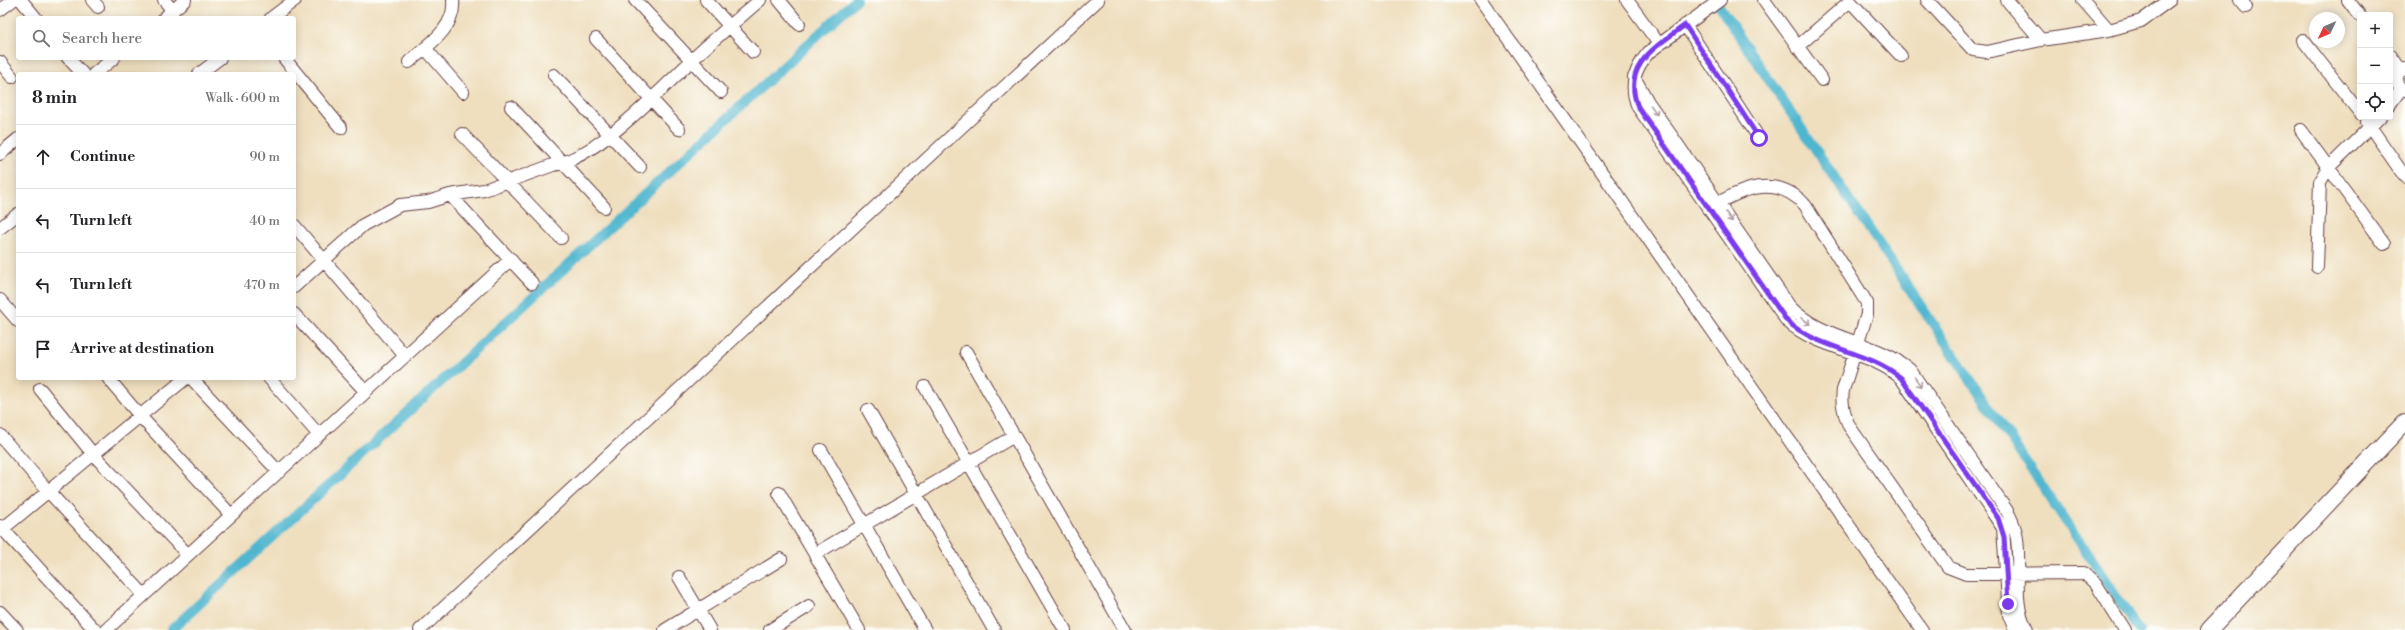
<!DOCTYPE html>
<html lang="en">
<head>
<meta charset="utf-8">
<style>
  :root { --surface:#fff; --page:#f6f6f6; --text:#202124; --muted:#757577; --line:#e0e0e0 }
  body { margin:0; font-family:"Libre Bodoni",serif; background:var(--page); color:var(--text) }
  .controls { position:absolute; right:12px; top:12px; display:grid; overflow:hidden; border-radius:4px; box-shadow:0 2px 10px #0003 }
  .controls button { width:36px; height:36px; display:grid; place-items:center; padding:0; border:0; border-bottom:1px solid var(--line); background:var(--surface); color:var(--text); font:20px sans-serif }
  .compass { position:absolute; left:2309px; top:12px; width:36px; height:36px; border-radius:50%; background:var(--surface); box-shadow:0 2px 10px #0003; rotate:226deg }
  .stop { position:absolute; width:12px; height:12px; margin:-9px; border:3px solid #7c3aed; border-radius:50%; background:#fff }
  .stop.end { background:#7c3aed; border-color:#fff; box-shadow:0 1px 4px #0008 }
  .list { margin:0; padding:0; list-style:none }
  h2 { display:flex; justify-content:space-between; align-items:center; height:52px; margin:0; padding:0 16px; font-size:17px }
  h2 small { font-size:13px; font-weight:400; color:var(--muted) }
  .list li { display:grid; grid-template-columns:26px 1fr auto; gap:12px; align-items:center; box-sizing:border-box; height:64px; padding:0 16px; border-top:1px solid var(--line) }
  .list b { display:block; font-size:15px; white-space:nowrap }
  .list em { font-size:13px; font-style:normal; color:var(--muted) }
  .icon { flex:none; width:22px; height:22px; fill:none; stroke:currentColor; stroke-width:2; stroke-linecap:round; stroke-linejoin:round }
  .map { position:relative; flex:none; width:2405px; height:630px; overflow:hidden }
  .search { position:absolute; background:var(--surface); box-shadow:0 2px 10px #0003; left:16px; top:16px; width:280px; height:44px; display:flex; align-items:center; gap:10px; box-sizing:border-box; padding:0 14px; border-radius:4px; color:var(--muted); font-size:15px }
  .panel { position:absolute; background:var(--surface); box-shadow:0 2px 10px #0003; left:16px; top:72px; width:280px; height:308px; border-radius:4px }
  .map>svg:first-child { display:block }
</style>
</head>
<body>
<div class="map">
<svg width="2405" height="630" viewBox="0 0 2405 630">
  <rect width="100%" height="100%" fill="#fdfcf7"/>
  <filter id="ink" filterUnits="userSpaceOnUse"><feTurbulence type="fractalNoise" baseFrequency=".025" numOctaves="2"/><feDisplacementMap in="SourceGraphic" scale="8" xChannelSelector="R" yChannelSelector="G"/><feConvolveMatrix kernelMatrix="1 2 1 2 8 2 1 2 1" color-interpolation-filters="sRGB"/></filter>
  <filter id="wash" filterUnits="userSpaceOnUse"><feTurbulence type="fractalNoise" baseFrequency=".012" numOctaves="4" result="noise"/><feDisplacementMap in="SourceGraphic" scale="16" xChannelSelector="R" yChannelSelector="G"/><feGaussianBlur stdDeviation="0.9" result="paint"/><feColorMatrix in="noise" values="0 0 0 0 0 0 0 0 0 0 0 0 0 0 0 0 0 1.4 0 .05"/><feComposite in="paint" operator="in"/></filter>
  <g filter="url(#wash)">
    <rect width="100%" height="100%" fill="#efdfbf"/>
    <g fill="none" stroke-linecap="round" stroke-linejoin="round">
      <!-- canal -->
      <path stroke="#50b6cf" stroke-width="10" d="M1715,0l424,630
        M171,630l685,-630"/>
    </g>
  </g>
  <g filter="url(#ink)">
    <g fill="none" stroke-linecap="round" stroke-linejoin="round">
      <!-- street casing -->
      <g stroke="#633c41" stroke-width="14">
        <path id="street" d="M21,0l15,18
          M92,0l6,7
          M164,0l9,11
          M635,0l86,92
          M706,0l47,52
          M779,0l20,24
          M1481,0l441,630
          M1627,0l32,44
          M1720,0l-71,52c-15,17 -20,34 -11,55l149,214c32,29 82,29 114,57l102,150 6,87 6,15
          M1764,0l58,80
          M1849,0l52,56
          M1927,0l46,50 14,2 54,-12 68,-10 32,-9 29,-21
          M2007,0l34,40
          M2083,0l26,30
          M2240,0l6,7
          M2348,0l12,16
          M0,10l13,-10
          M164,18l21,-18
          M271,18l24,-18
          M1685,25l74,113
          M596,39l83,90
          M2303,40l57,73
          M1797,47l53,-46
          M425,48l38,44
          M2390,56l10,14
          M68,58l15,16
          M284,58l57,70
          M0,62l12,15
          M409,62c19,-17 47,-34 44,-62
          M2405,68l-7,5 -2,9 5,7 4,1
          M94,74l20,-16
          M199,74l21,-16
          M554,75l86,92
          M1634,77l14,25 142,205c33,34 85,33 120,63l97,141c4,7 7,14 9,22 7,33 -6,67 11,97
          M2390,104l11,-15
          M511,107l93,100
          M2367,122l38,55
          M2301,130l83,114
          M462,134l99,104
          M0,154l18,-15
          M450,195l82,88
          M1708,209c31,-19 67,-37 97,-4l62,98v11l-24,76c-2,13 1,23 6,36l99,141 18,7 118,-1 12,11 29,46
          M294,225l111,131
          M0,228l18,-14
          M2317,267l3,-85 9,-15 51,-50
          M294,287l69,-62 37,-20 28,-3 22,-7 34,-5 69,-25c42,-6 108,-75 139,-105 22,-21 45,-40 68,-60
          M0,300l18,21
          M294,314l72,78
          M966,352l159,278
          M108,378l32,38 91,99
          M191,378l88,94
          M269,378l50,57
          M925,387l140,243
          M40,389l53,65 95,101
          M868,410l126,220
          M0,435l48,56 96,104
          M821,450l104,180
          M779,493l80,137
          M0,526l95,104
          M0,531l186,-153
          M815,554l199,-118
          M679,577l31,53
          M0,612l17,18
          M106,630l405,-371
          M420,630l678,-630
          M665,630l116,-71
          M770,630l39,-24"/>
      </g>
      <!-- secondary casing -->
      <g stroke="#633c41" stroke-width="18">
        <path id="secondary" d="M2209,630l196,-208"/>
      </g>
      <!-- street -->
      <use href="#street" stroke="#fff" stroke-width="12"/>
      <!-- secondary -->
      <use href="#secondary" stroke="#fff" stroke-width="16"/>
    </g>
    <!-- one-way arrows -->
    <defs><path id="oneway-shaft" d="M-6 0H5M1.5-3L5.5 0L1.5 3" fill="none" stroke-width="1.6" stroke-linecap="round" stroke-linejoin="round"/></defs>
    <g stroke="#ae9aa0">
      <use href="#oneway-shaft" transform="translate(1654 110) rotate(55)"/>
      <use href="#oneway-shaft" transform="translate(1729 217) rotate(56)"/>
      <use href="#oneway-shaft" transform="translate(1806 321) rotate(33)"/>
      <use href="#oneway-shaft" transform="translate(1918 382) rotate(55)"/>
    </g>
  </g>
  <g fill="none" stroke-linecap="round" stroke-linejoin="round" filter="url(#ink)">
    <!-- route -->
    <path stroke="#7c3aed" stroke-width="5" d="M1759,138l-74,-113c-29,22 -64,40 -47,82l149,214c32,29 81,29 114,57l97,140 6,19 4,67"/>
  </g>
</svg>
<div class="controls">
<button>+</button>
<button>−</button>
<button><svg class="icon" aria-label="locate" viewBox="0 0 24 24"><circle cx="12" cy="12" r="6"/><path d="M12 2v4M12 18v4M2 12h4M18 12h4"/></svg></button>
</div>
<svg class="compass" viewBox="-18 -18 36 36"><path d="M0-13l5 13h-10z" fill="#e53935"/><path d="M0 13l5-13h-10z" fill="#757577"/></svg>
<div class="stop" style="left:1759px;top:138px"></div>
<div class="stop end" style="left:2008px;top:604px"></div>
<div class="search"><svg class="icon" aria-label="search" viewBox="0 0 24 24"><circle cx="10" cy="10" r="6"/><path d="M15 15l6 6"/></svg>Search here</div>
<section class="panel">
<h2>8 min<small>Walk · 600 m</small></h2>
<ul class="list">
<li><svg class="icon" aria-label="ahead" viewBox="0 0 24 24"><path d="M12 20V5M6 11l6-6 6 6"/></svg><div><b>Continue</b></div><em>90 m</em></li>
<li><svg class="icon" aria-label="left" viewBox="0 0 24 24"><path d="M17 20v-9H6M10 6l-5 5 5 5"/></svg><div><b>Turn left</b></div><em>40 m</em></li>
<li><svg class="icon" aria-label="left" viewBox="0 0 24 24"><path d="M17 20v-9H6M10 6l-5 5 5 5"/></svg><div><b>Turn left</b></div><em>470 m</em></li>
<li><svg class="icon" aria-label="arrive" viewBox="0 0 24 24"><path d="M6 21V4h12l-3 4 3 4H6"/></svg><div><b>Arrive at destination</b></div></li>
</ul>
</section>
</div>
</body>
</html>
